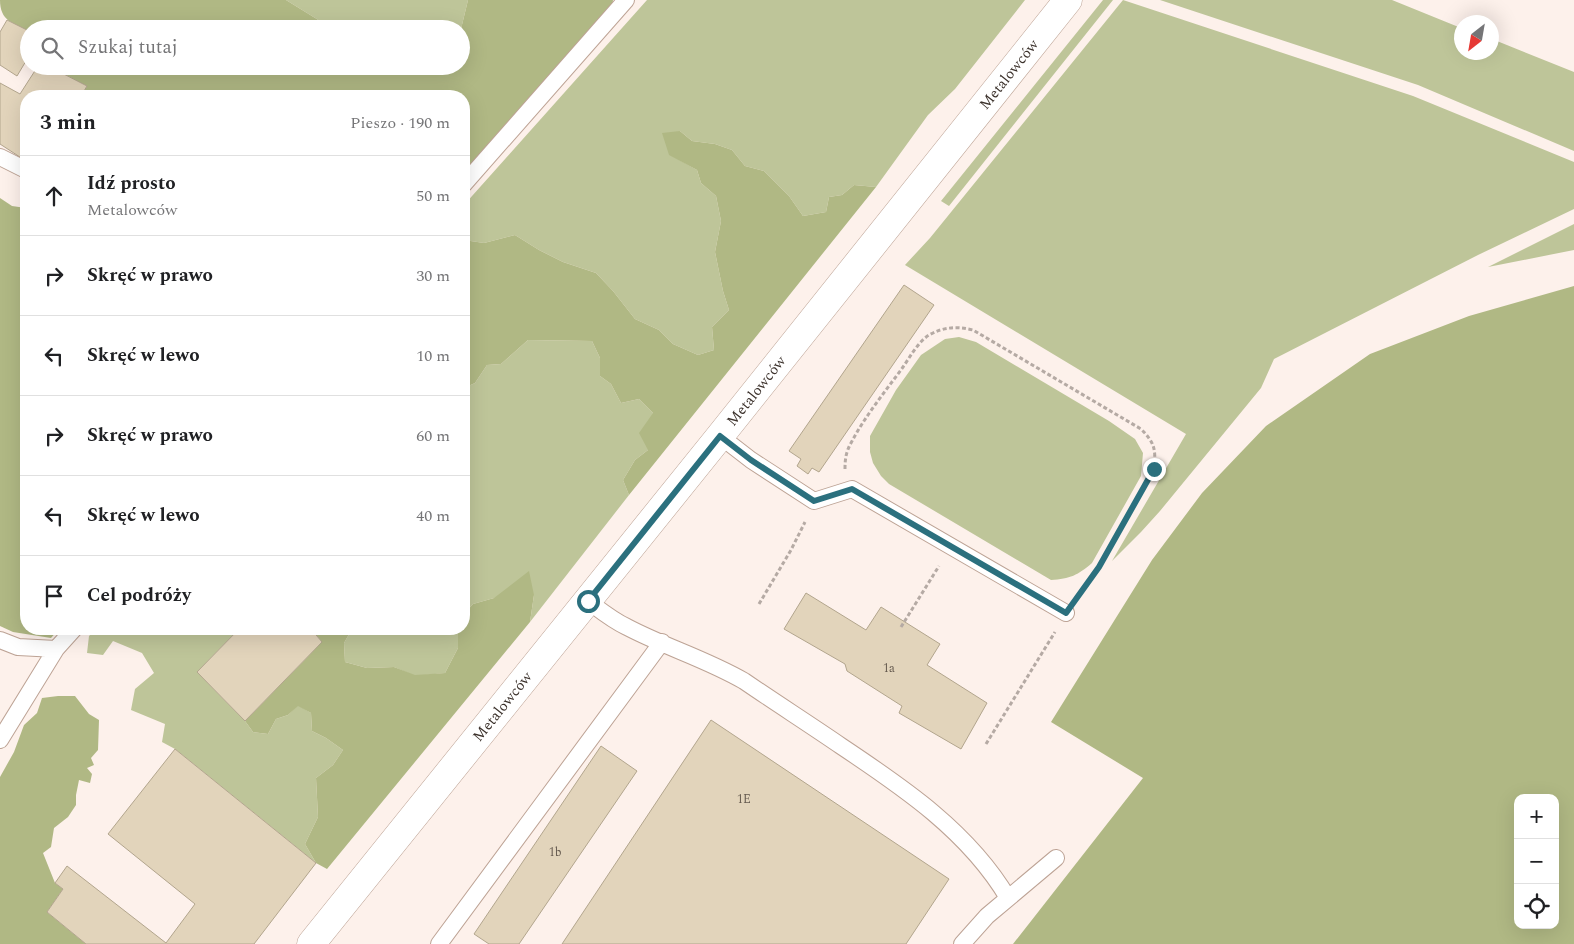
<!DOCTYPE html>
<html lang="pl">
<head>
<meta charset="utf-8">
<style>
  :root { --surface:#fff; --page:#f6f6f6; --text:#202124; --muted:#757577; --line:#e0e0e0 }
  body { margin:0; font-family:Spectral,serif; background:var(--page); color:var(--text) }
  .controls { position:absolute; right:15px; bottom:15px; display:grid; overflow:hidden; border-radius:10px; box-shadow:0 5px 20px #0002 }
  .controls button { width:45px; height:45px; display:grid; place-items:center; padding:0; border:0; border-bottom:1px solid var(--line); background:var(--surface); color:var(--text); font:25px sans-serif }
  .compass { position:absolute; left:1454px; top:15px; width:45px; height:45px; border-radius:50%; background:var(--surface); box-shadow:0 5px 20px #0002; rotate:211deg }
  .stop { position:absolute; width:15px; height:15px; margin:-11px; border:4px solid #2b707e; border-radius:50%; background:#fff }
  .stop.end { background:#2b707e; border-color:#fff; box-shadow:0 1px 5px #0008 }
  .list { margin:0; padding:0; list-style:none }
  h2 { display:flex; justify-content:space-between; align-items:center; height:65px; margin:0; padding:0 20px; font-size:21px }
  h2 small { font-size:16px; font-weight:400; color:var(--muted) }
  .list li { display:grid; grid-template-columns:32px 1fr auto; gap:15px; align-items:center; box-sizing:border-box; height:80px; padding:0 20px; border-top:1px solid var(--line) }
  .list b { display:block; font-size:19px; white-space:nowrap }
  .list p { margin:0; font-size:16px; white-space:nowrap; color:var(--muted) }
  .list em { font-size:16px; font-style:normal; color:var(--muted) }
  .icon { flex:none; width:28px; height:28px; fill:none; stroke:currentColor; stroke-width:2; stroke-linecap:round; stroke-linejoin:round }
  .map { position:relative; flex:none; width:1574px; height:944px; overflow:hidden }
  .search { position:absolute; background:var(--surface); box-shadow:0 5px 20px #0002; left:20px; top:20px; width:450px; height:55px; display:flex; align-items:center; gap:12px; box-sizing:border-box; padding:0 18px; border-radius:28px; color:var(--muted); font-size:19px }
  .panel { position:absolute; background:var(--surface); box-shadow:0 5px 20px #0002; left:20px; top:90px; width:450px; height:545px; border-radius:20px }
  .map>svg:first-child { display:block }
</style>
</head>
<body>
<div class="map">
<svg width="1574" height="944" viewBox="0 0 1574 944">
  <rect width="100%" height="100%" fill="#fdf1eb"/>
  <!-- green -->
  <path fill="#bec599" d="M286,0h182l-7,29h-128z
    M647,0h378l-70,89 -27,26 -52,72 -22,-2 -12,10 -13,2 -3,15 -23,4 -14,-20 -25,-25 -19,-5 -13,-16 -17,-6 -23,-3 -12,-10 -11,23 28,16 4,13 15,13 5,25 -6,31 8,39 6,19 -17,17 2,23 -16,5 -25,-11 -14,-14 -24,-11 -22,-28 -17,-18 -33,-11 -24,-12 -24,-15 -31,8 -20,-3v-35z
    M1103,0h10l-164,206 -8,-5z
    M1123,0l290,96 161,66v47l-96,46 -204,104 -13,29 -101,123 -19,21 -29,29 74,-127 -281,-169 25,-27z
    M1160,0h232l69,28 1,24h30v-13l82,33v79l-156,-66z
    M1574,224v26l-86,17z
    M959,337l17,5 133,79 26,18 8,14 -2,23 -49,87c-14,12 -22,16 -41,17l-162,-96 -8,-8 -8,-13 -3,-11v-16l26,-46 25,-35 24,-16z
    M528,340l64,1 8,17v18l11,8 10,19 18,-4 14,14 -5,37 -13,10 -12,20 6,15 -99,127 4,-27 -40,3 -21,6 -9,10v-226l11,-5 12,-18 14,-1z
    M96,629h143l-42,43 48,49 8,11 15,2 8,-15 12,-4 10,-10 13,8 1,18 14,7 17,12 -10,15 -17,13 2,39 -13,27 11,19 -141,-114 -13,-7 3,-18 -34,-14 4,-21 19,-16 -12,-20 -29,-12 -10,14 -16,-2 2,-17z
    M352,629h106v19l-13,25 -30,3 -21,-9 -27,1 -22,-6 -1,-19z"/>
  <!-- forest -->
  <path fill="#b0b884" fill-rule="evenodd" d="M0,0h286l47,29h-304v2c-16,-8 -29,-10 -29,-31z
    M468,0h145l-2,17 -147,157v-78h-383l6,-10 -31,-16 2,-4h403v-37z
    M680,131l12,10 23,3 17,6 13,16 19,5 25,25 14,20 23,-4 3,-15 13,-2 12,-10 22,2 -247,308 -6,-15 12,-20 13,-10 -9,-17 14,-20 -14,-14 -18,4 -10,-19 -11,-8v-18l-8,-17 -64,-1 -27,24 -14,1 -12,18 -11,5v-148l20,3 31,-8 24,15 24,12 33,11 17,18 22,28 24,11 14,14 25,11 16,-5 -2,-23 17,-17 -6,-19 -8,-39 6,-31 -5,-25 -15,-13 -4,-13 -28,-15 -7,-22z
    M0,198l12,8 14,2v421h33l-8,9 -38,-6 -13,-6z
    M1574,286v658h-561l130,-166 -92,-56 101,-162 50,-67 64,-67 104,-72 99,-38zM1518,798h37v127h-37z
    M529,571l5,24 -4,27 -203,247 -11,-6 -11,-19 13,-27 -2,-39 17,-13 10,-15 -17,-12 -14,-7 -1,-18 -13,-7 -10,9 -12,4 -8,15 -15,-2 -8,-11 77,-79 -11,-13h41l-8,14 1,19 22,6 27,-1 21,8 30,-2 13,-25v-19h6v-15l9,-10 21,-6z
    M58,696h17l14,18 10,6 -1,30 -7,8 3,7 -7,3 5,6 -2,9 -11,-3 -3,15v10l-8,12 -14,11 -3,19 -8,6 12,30 8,6 -16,23 39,32h-86v-167l14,-25 10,-27 13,-12 5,-15z"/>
  <!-- building -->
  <path fill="#e2d4bb" stroke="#b2a58d" d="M7,20l22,11v25l-12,20 -17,-11v-33z
    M38,66h20l-2,4 31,16 -6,10h-55v65l-26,-17v-61l20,11z
    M904,285l30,20 -115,167 -7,-4 -4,6 -11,-8 4,-7 -12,-8z
    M806,593l60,37 15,-23 59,37 -13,21 60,38 -26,46 -62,-36 3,-7 -55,-35 -2,-7 -61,-35z
    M239,629h72l11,13 -77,79 -48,-49z
    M711,720l238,159 -43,65h-344z
    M601,746l36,25 -118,173h-30l-15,-10z
    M175,749l141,114 -62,81h-168l-39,-32 16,-23 -8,-6 12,-17 99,77 29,-39 -87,-70z"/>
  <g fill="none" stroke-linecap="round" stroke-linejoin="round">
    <!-- lane casing -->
    <g stroke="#bda395" stroke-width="18">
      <path id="lane" d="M0,157l26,13
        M464,184l162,-184
        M720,436l31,24 63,41 38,-12 214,124
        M588,601c12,9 24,19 39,26 38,20 79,32 117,54 32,22 65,43 97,65 63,42 128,86 167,152
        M0,640l18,7 38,2
        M0,740l56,-91 18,-20
        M439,944l223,-302
        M962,944l25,-28 69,-58"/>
    </g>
    <!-- secondary casing -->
    <g stroke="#bda395" stroke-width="29">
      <g id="secondary">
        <path id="s1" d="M311,944l409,-508 348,-436"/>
      </g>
    </g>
    <!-- path -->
    <path stroke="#b5aaa4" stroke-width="3" stroke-dasharray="4 2.5" stroke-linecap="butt" d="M845,469c0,-10 1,-17 6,-26 14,-27 34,-51 52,-76 7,-10 15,-25 26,-32 14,-8 28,-9 44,-5l168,99c14,14 15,21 13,40l-55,98 -21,28
      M759,604l32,-54 14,-28
      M901,627l38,-61
      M986,744l69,-112"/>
    <!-- lane -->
    <use href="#lane" stroke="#fff" stroke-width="16"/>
    <!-- secondary -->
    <use href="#secondary" stroke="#fff" stroke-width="28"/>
  </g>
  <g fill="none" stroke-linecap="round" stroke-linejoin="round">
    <!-- route -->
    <path stroke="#2b707e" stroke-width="6" d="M588,601l132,-165 31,24 63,41 38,-12 214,124 33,-46 55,-98"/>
  </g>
  <g text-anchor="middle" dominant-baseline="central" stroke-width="5" stroke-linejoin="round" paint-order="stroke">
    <!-- number labels -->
    <g font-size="12" fill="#655a4f">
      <text x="889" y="668">1a</text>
      <text x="744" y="799">1E</text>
      <text x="555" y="852">1b</text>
    </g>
    <!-- street labels -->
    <g font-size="15" fill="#3b312b" stroke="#fdf1eb">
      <text stroke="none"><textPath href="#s1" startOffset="1115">Metalowców</textPath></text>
      <text stroke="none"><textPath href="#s1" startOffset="710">Metalowców</textPath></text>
      <text stroke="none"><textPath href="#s1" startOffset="305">Metalowców</textPath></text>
    </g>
  </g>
</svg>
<div class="controls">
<button>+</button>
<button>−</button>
<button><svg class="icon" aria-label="locate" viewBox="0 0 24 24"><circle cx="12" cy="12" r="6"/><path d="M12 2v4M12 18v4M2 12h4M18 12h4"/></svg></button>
</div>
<svg class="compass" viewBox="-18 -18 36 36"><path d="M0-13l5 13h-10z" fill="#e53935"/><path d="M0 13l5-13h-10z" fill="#757577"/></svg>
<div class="stop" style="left:588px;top:601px"></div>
<div class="stop end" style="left:1154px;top:469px"></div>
<div class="search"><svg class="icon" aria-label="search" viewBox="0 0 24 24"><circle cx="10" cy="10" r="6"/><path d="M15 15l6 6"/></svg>Szukaj tutaj</div>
<section class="panel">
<h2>3 min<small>Pieszo · 190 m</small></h2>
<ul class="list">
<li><svg class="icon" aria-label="ahead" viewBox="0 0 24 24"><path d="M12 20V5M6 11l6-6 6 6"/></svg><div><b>Idź prosto</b><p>Metalowców</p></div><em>50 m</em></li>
<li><svg class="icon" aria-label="right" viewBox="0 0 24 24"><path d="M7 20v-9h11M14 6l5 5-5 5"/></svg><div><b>Skręć w prawo</b></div><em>30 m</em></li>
<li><svg class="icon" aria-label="left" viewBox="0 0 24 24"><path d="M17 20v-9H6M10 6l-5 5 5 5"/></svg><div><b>Skręć w lewo</b></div><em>10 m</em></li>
<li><svg class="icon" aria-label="right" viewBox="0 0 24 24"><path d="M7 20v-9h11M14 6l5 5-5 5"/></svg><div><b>Skręć w prawo</b></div><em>60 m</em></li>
<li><svg class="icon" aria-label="left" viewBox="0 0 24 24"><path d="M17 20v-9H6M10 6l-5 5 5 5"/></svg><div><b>Skręć w lewo</b></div><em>40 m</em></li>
<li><svg class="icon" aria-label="arrive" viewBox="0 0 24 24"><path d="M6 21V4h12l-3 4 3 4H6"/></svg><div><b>Cel podróży</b></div></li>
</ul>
</section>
</div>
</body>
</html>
